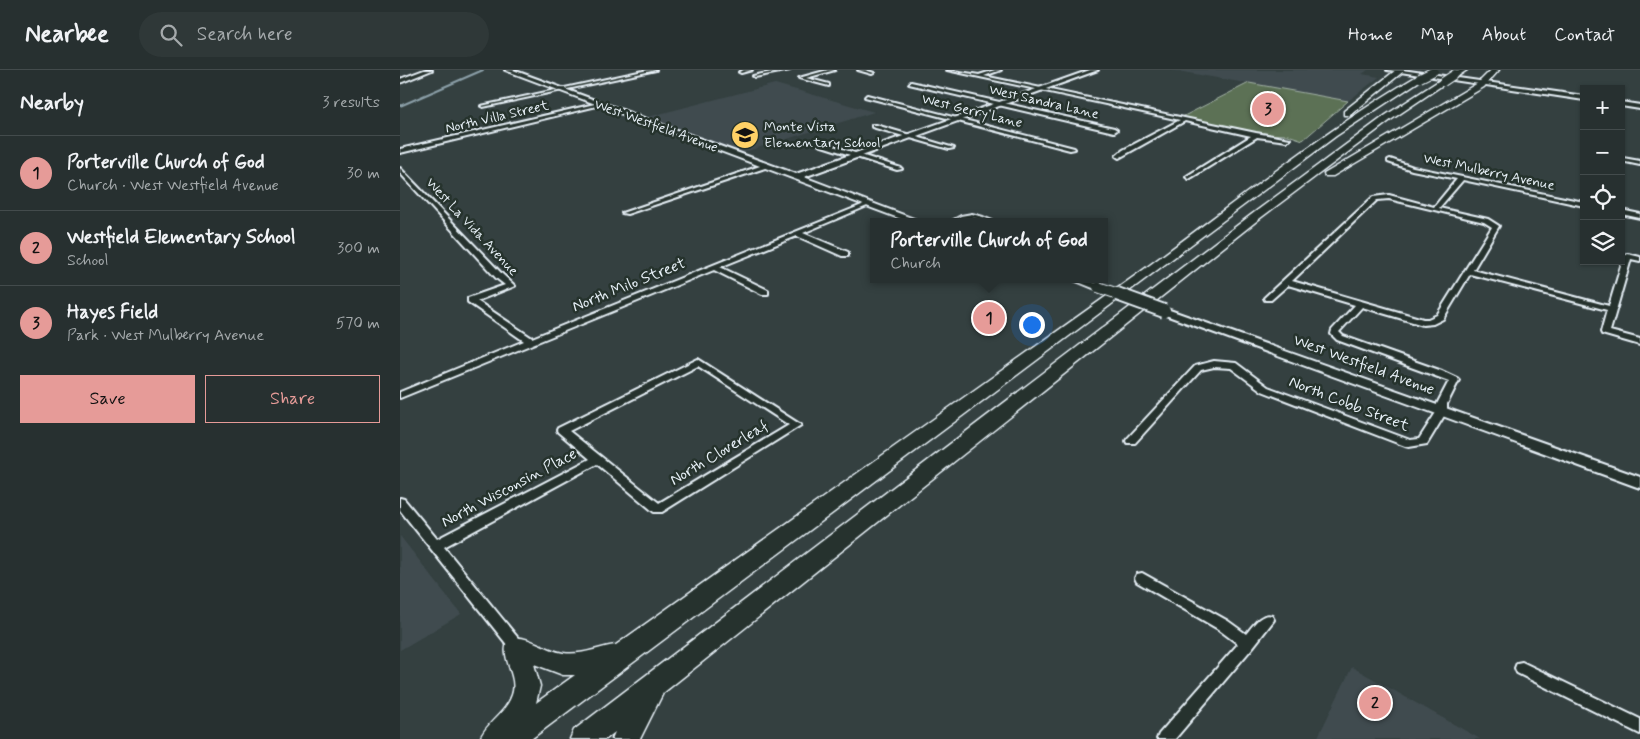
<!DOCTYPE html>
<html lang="en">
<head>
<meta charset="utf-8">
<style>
  :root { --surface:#273030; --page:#2f3838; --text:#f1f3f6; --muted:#a4a9ab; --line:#434b4c; --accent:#e69b98 }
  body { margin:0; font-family:Mynerve,sans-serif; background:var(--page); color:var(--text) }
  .controls { position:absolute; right:15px; top:15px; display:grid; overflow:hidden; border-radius:0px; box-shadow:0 1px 4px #0004 }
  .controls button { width:45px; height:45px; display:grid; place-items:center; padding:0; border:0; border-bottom:1px solid var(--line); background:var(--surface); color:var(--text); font:25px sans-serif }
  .you { position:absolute; left:631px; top:254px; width:18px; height:18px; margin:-12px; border:4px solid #fff; border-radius:50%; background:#1a73e8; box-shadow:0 0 0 8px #1a73e833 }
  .badge { display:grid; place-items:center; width:32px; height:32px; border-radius:50%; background:var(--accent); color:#111; font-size:16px; font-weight:700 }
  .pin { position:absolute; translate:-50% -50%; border:2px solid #fff; box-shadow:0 1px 5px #0006 }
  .popup { position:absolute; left:470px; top:148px; width:238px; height:65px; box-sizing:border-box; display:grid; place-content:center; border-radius:0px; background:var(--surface); filter:drop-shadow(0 1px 4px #0005); font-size:16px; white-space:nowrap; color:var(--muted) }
  .popup b { font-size:19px; color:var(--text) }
  .popup::after { content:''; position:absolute; left:50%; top:100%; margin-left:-10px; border:10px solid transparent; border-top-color:var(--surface) }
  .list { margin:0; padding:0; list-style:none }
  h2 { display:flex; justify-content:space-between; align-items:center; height:65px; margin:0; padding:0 20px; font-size:21px }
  h2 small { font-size:16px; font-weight:400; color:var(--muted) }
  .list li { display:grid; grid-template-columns:32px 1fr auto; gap:15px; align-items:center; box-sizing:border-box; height:75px; padding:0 20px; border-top:1px solid var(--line) }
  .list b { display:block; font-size:19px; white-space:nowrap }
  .list p { margin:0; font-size:16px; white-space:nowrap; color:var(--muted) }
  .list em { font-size:16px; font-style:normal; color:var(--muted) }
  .actions { display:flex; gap:10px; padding:15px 20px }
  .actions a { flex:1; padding:11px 0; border:1px solid var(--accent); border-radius:0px; text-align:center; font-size:18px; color:var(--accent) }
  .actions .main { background:var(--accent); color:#111 }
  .icon { flex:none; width:28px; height:28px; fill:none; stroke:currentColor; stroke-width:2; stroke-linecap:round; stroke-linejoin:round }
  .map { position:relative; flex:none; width:1240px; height:669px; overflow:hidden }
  header { display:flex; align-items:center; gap:30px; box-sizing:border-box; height:70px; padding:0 25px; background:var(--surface); border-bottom:1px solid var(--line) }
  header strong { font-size:24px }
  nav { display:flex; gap:28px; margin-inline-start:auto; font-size:18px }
  .search { width:350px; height:45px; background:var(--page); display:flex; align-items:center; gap:12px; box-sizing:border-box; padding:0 18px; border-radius:28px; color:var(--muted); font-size:19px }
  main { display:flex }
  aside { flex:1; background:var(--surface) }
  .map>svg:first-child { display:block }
</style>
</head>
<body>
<header>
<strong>Nearbee</strong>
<div class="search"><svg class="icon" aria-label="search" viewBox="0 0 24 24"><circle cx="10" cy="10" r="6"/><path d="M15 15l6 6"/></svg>Search here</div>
<nav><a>Home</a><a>Map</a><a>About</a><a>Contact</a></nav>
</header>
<main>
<aside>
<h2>Nearby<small>3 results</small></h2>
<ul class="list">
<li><span class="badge">1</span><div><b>Porterville Church of God</b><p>Church · West Westfield Avenue</p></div><em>30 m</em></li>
<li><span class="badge">2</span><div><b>Westfield Elementary School</b><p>School</p></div><em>300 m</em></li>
<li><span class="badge">3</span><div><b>Hayes Field</b><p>Park · West Mulberry Avenue</p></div><em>570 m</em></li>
</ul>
<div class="actions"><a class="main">Save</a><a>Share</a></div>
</aside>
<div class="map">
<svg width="1240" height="669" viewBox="0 0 1240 669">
  <rect width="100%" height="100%" fill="#344040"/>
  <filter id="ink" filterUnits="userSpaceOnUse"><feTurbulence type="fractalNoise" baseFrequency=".02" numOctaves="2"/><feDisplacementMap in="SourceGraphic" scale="10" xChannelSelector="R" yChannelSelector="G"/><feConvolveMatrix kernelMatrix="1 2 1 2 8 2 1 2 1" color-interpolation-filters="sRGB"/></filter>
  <g filter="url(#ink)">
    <!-- built -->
    <path fill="#414c50" d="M772,0h196l-6,4 17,3 -31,24z
      M375,14l99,28 -133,41 -97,-35z
      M0,466l61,78 -61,36z
      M952,597l128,72h-163z"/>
    <!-- green -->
    <path fill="#5c7155" stroke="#a2b1a6" d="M849,13l99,18 -45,39 -15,-5 -23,-1 -83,-17z"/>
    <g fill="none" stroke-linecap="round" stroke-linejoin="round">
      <!-- stream -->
      <path stroke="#8ca0a9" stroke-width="2" d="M0,36l83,-36"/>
      <!-- street casing -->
      <g stroke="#e8f1f8" stroke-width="4">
        <path id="street" d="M248,0h8l-173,37 -2,-1z
          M344,0h8l-11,3 -2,-1z
          M381,0h9l-35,7 -2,-1z
          M428,0h7l-29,8 23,6v2l-30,-8z
          M458,0h7l9,3 -2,1z
          M547,0l32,5 16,-5h6l-17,6 272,57 34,6 -3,2 -30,-4 -68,42 -3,-2 1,-1 64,-40 -66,-15 -66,37 -3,-2 7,-6 57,-30z
          M511,12l203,46 3,2 -3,2 -205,-48z
          M467,25l207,53 1,1 -5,1 -205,-53z
          M199,33l2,2 -201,48v-4z
          M472,55h4l78,23 -5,1 -77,-22z
          M421,72l80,26 1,1 -5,1 -78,-25v-2z
          M1223,88l17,3v4l-19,-4v-2z
          M990,89l23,8 171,35v4l-121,-26 -24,28 49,11 11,7 -26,44 136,36 15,-50 4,-2 12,3v4l-9,-2 -21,72 30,8v6l-38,-11 -1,-2 6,-22 -137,-36 -27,45 -10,5 -10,1 -61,-18 -23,25 4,4 99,35 15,7 2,2 -12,24v7l-20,33 -18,3 -4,-1 -143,-55 -31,-23 -17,-1 -13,3 -66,73h-8l-1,-2 1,-2 68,-73 19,-5 22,2 32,24 142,53 9,-1 18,-28v-7l12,-23 -112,-41 -6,-6 1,-4 23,-25 -67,-20 -17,15h-6l-1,-2 109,-101 16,-2 45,12 23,-28 -45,-9 -24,-8v-2zM989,129l95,23 8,5 -55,88 -9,4h-5l-131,-38 85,-81z
          M366,94l3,2 -1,1 -141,47 -5,-1z
          M0,98l102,106 13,12 -38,15 55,37 335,-135 5,1 -69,29 45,19v4h-6l-45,-20 -77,31 48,23v4h-6l-48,-24 -314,128v-6l124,-51 -56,-39v-4l37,-13 -9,-7 -96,-105z
          M1221,140l19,4v4l-19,-4z
          M572,144l11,3 12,5c-8,0 -16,-4 -25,-4 -7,1 -13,4 -20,4l11,-6z
          M298,289l103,66 -139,87h-8l-57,-48 -153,83 78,96 2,4 -2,4 -5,2 -5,-2 -112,-141v-12l4,1 33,40 153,-80 -32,-27 -1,-2 1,-2zM298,296l91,59 -130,78 -90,-72z
          M742,503l86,48 18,13c7,-8 15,-22 26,-18l2,4 -21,27 -78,92h-18l2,-5 79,-90 -20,-15 -81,-47 -2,-4 2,-4z
          M1122,592l118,57v15l-123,-61 -2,-5 2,-5z"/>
      </g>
      <!-- secondary casing -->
      <g stroke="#e8f1f8" stroke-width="4">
        <path id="secondary" d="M24,0h8l-32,13v-4z
          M105,0h8l283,104 294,-104h8l-294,107 118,45h-13z
          M987,0h15l182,26v4z
          M1221,32l19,3v4l-19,-3z
          M671,209h16l16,8 -5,3z
          M764,238l476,169v11l-480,-175 -2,-2 2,-2z"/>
      </g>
      <!-- highway casing -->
      <g stroke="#e8f1f8" stroke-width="3">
        <path id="highway" d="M996,0h9l-55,45h-6v-4z
          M1057,0h10l-9,6h-6v-4z
          M1091,0h8l-15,17 -151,89h-8l-1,-2 154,-91z
          M1017,6l7,2 -88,58 -805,603h-51c7,-17 26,-26 32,-44 7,-20 -13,-36 -4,-56 19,-6 36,11 55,14 19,3 36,-6 53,-8 174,-124 349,-248 523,-372 92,-67 180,-139 278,-197zM134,594l29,11h12l-39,28 4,-17z
          M1040,10l7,2 -55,37 -133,100 -596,474 -23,46h-28l3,-7 -9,7h-36l4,-9 677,-515 135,-100z"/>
      </g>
      <!-- street -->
      <use href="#street" fill="#26332d" fill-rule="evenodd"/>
      <!-- secondary -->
      <use href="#secondary" fill="#26332d" fill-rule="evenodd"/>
      <!-- highway -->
      <use href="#highway" fill="#26332d" fill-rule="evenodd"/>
      <!-- secondary-bridge-far1 casing -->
      <g stroke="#e8f1f8" stroke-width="12" stroke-linecap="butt">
        <path id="secondary-bridge-far1" d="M698,217l23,8"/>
      </g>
      <!-- secondary-bridge casing -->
      <g stroke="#e8f1f8" stroke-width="16" stroke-linecap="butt">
        <path id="secondary-bridge" d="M717,224l47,17"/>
      </g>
      <!-- highway-bridge casing -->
      <g stroke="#e8f1f8" stroke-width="10" stroke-linecap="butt">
        <path id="highway-bridge" d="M1020,8l14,-7
          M1043,12l12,-8"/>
      </g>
      <!-- secondary-bridge-far1 -->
      <use href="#secondary-bridge-far1" stroke="#26332d" stroke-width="10"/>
      <!-- secondary-bridge -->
      <use href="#secondary-bridge" stroke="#26332d" stroke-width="12"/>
      <!-- highway-bridge -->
      <use href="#highway-bridge" stroke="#26332d" stroke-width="8"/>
    </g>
  </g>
  <!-- icons -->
  <defs>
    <g id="school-disc" transform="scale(1.4375)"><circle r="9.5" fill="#ffd166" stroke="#26332d"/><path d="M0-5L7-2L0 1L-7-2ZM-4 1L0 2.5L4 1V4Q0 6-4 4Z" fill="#111"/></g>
  </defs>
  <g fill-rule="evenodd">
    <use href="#school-disc" x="345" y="65"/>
  </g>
  <g text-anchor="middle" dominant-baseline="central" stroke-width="5" stroke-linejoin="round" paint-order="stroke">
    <!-- far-street labels -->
    <g font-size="14" fill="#e8f1f8" stroke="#26332d">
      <text transform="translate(644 32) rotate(13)">West Sandra Lane</text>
      <text transform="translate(572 41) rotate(14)">West Gerry Lane</text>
      <text transform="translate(97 47) rotate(-13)">North Villa Street</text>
      <text transform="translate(256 56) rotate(20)">West Westfield Avenue</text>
      <text transform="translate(1089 102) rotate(12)">West Mulberry Avenue</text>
      <text transform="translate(72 157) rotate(47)">West La Vida Avenue</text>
    </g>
    <!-- far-poi labels -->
    <g font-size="14" fill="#e8f1f8" stroke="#26332d" text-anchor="start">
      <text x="364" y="57">Monte Vista<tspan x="364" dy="16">Elementary School</tspan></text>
    </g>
    <!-- street labels -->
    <g font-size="16" fill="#e8f1f8" stroke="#26332d">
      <text transform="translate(229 215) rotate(-22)">North Milo Street</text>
      <text transform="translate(964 295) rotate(20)">West Westfield Avenue</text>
      <text transform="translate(949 334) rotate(21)">North Cobb Street</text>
      <text transform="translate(319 383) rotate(-31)">North Cloverleaf</text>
      <text transform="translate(109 418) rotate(-28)">North Wisconsin Place</text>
    </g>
  </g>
</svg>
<div class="controls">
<button>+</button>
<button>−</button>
<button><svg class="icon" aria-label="locate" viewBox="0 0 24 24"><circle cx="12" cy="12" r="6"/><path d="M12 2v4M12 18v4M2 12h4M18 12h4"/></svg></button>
<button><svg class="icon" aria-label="layers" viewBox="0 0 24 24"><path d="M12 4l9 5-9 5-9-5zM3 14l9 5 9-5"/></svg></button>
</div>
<div class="you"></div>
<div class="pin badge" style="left:589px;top:248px">1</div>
<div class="popup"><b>Porterville Church of God</b>Church</div>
<div class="pin badge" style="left:975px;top:633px">2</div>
<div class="pin badge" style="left:868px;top:39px">3</div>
</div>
</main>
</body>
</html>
